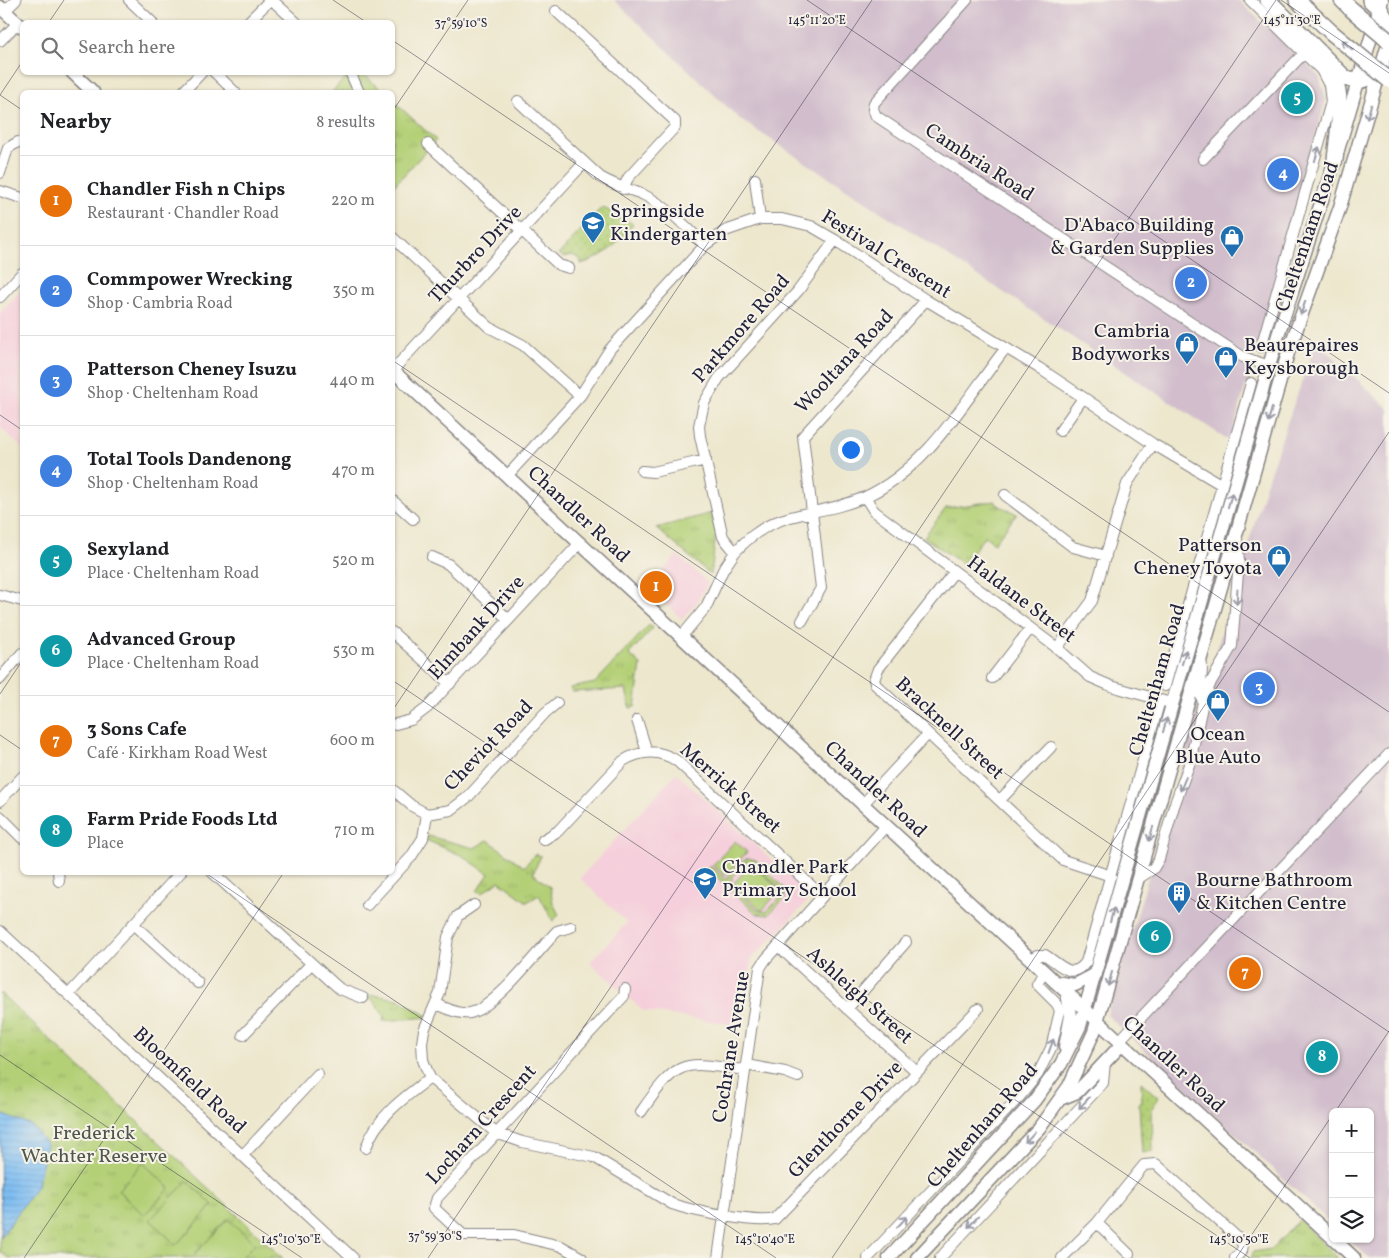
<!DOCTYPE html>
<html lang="en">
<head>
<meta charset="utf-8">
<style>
  :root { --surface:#fff; --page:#f6f6f6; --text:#202124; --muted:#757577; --line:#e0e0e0; --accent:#1a73e8 }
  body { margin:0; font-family:Vollkorn,serif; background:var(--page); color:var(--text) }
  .controls { position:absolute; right:15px; bottom:15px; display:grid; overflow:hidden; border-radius:8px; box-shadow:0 1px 4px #0004 }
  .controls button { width:45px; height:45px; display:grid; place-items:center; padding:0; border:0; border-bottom:1px solid var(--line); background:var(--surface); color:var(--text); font:25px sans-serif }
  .you { position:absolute; left:850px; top:449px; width:18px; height:18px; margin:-12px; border:4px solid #fff; border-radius:50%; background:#1a73e8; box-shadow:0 0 0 8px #1a73e833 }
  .badge { display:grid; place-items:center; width:32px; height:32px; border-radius:50%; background:var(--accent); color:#fff; font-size:16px; font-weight:700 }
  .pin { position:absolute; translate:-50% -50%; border:2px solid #fff; box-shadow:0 1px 5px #0006 }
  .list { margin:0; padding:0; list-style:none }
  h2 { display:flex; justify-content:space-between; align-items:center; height:65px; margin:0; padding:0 20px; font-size:21px }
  h2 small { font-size:16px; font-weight:400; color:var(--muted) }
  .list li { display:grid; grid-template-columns:32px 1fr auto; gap:15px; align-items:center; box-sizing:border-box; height:90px; padding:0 20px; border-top:1px solid var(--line) }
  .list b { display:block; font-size:19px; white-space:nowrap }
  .list p { margin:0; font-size:16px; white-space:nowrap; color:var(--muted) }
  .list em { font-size:16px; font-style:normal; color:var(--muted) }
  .icon { flex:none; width:28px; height:28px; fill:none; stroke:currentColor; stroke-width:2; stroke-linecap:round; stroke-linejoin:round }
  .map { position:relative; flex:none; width:1389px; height:1258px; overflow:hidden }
  .search { position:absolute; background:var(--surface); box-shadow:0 1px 4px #0004; left:20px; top:20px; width:375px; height:55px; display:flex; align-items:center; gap:12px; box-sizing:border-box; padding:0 18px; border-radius:8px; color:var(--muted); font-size:19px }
  .panel { position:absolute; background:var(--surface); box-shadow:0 1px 4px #0004; left:20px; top:90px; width:375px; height:785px; border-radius:8px }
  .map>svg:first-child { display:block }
</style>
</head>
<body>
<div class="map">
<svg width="1389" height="1258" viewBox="0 0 1389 1258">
  <defs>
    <pattern id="grass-dots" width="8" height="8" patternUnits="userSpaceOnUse" patternTransform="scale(1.25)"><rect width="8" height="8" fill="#b4d077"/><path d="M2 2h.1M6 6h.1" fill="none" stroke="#9ab268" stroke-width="1.8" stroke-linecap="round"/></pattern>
    <pattern id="park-tufts" width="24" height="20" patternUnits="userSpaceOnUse" patternTransform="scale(1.25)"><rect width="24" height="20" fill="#b4d077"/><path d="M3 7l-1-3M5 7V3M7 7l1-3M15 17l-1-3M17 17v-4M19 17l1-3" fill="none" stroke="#9ab268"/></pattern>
    <pattern id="water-rules" width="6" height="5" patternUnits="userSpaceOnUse" patternTransform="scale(1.25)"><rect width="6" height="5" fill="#7ebdf2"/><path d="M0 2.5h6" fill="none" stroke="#6da2d0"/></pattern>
  </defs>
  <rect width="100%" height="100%" fill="#f7f3e8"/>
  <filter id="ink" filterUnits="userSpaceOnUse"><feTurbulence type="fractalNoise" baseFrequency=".02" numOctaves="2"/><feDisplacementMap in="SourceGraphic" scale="10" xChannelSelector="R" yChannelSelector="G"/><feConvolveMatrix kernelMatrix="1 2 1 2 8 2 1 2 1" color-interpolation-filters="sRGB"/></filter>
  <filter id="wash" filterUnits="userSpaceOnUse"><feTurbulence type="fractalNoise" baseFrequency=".0096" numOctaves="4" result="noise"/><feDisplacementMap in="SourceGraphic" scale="20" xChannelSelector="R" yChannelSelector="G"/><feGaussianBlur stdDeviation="1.12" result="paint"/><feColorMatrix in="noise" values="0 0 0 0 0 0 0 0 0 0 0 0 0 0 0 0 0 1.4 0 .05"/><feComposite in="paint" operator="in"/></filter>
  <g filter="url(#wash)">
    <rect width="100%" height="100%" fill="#ede7cd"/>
    <!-- built -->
    <path fill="#f5cfdb" d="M22,289v159l-22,-21v-114z
      M677,555l31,28 -11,19 -15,17 -34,-31z
      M676,773l130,118 3,6 -4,7 -53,55 -10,67 -99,-15 -53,-49 37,-39 -47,-45z"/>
    <!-- industrial -->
    <path fill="#d1bdcc" d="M614,0h624l81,76 7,23 -96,342 -489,-321z
      M1316,341l73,68v849h-20l-21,-19h22v-127h-37v113l-226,-210 162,-540z"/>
    <!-- grass -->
    <path fill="url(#grass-dots)" stroke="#6b7959" d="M602,207l31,17c-18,21 -24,31 -52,40v-4l-8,-5 -10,2 -4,-3z
      M1141,1082l17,15 -6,12 1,42 -11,2 -3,-49 3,-4z"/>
    <!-- park -->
    <path fill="url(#park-tufts)" stroke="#6b7959" d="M351,72l12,1 21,19h-52z
      M392,100l44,40 -43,47h-1z
      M995,501l3,4 19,9 -23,29 -9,-7 -22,28 -39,-27 22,-29z
      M712,513l4,20 -5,42 -55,-47z
      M649,625l4,3 -24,26 12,11 -6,42 -5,1 -4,-19 -54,3 -2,-4 25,-5z
      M428,836l46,12 14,-8 36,27 11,-13 6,2 -8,17 17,14 3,16 6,12 -6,6 -14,-26 -12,7 -28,-21 -17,12 -5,-2 12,-17 -26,-18 -37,-16z
      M0,993l283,265h-28l-4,-3 -3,3h-7l13,-14 -26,-25 -37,39h-183l-8,-7v-15l10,-13 -6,-107 -4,1z
      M373,995l25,4 31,18 -46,4 1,-5 -12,-17 -9,-1z
      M1299,1220l39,38h-88l3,-6 19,-3z"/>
    <!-- pitch -->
    <path fill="#b4d077" stroke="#6b7959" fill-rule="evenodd" d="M735,841l12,11 -22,24 -12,-11z
      M748,858l8,2 30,30 -2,9 -16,16 -11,-1 -49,-45 3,-3 15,14 14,-18zM746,862l7,1 29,27 -1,7 -15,15 -8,-2 -27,-26 1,-7z
      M752,863l28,27 -18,21 -29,-27z
      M143,1163l27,25 -26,27 -26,-25z
      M187,1181l26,24 -37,40 -26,-25z
      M228,1219l27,25 -14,14h-50z"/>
    <!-- water -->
    <path fill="url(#water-rules)" stroke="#507096" d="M4,1115l28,11 15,19 -10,41 -36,51 -1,-120z"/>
  </g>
  <g filter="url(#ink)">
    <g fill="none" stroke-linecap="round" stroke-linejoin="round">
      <!-- minor casing -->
      <g stroke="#888484" stroke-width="12">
        <path id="minor" d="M129,0l23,22
          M272,0l24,22
          M967,0l-93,103 -1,6 3,7 367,241 26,9
          M1250,0l71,70 8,15 2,17 -70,245
          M5,11l11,-11
          M556,11l119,110v6l-47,51 -5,11
          M248,22l22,-22
          M0,41l18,-18
          M214,72l21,20
          M350,72l9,20
          M183,92l19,-20
          M518,101l82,76c15,9 29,12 44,18 24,12 42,32 61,50
          M428,144l131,121 10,3
          M1203,159l101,-106
          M0,173l8,-25 10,-6
          M755,179l5,40
          M0,191l22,7
          M392,237l97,90 34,18 57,51
          M0,297l22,-24
          M392,371l192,-208
          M1060,431l23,-33
          M642,471l11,1 53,-12
          M507,476l73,-80 30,-47 95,-104 20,-14 35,-12h22l29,7 24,14 91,60 113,68 114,76 69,41
          M1005,495l68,52 33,9
          M865,497l9,14 183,137 33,29 21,9 60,17
          M392,500l21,19
          M735,552c44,-48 78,-32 130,-55 62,-28 100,-97 140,-148
          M432,557l16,7 60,55
          M954,572l-76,97 -4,11 2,5 187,175 48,16
          M0,595l22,6
          M802,621l19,-33 -18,-152 123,-136
          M392,632l58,52
          M682,636l24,-29 17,-37 12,-18 -12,-15 -23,-101 -1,-10 5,-23 15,-25 79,-87 37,-51
          M1057,648l35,-47 35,-117 26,-40
          M1201,660c4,15 -5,29 2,42
          M992,678l38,-49
          M0,679l22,-26
          M1165,686l86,-303
          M637,720l10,32
          M392,725l19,-5 16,-12 153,-165
          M392,789l20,17 15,8 24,-4 17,-13 77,-84 12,-10
          M1000,800l51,-53
          M0,801l22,-24
          M862,805l66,-71
          M0,816l22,22
          M543,840l15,-9 65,-70c18,-11 36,-12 54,0l145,135
          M58,872l1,9
          M212,872l120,110 8,7 23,9
          M1139,878l14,-9 6,-10 15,-53 16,-44 13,-60 8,-20 21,-36 7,-85 -2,-22
          M367,905l44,-48 12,-19 4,-24
          M474,905l-16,11 -10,21 -8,56 -16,37 -2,13 1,17 7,18 66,55 26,9 72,15 78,47c20,7 84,20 103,15l203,-210
          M133,924l65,59
          M0,931l353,327
          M778,946l139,126
          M1031,959l7,-4h7c14,8 27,27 41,7l74,-262
          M70,993l111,-121
          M436,1004c11,4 22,11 34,9 25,-5 68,-62 87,-82l14,-4
          M847,1009l59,-67
          M243,1035l68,-71
          M1119,1041l270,-287
          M746,1065l39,7 13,5
          M641,1112c38,-55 41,-50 104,-42
          M366,1148c9,-30 40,-52 64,-70
          M243,1155l75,-81
          M1097,1223l32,31
          M582,1258l-21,-12 -47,-11h-51l-29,-27 3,-10 187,-202 1,-7
          M718,1258l42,-290 6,-9 120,-133
          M868,1258l152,-162 18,-22 13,-26 9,-37 -3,-7 -20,-20 7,-12
          M940,1258l163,-175 2,-21
          M1062,1258l35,-35 47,-58 12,-1 84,76 3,5 -1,6 -7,7"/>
      </g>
      <!-- major casing -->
      <g stroke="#888484" stroke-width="15">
        <path id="major" d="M0,7l22,20
          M72,72l21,20
          M392,370l941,868
          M1055,982l20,3 21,-11
          M1065,1047l6,-31 -4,-23
          M1060,1099l17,-7 45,-48
          M1334,1239l20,19
          M889,1258l145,-157 27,-37 19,-38 198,-691 57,-175 47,-160
          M917,1258l122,-130 30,-42 25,-54 194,-679 52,-146 49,-166"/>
      </g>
      <!-- highway casing -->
      <g stroke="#888484" stroke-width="18">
        <path id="highway" d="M1268,0l76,77c15,8 30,2 38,-12
          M1297,0l34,32
          M1342,0l9,9
          M1370,0l10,9 9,16
          M1329,67c17,28 9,62 6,93"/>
      </g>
      <!-- minor -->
      <use href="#minor" stroke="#fff" stroke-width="10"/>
      <!-- major -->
      <use href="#major" stroke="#fff" stroke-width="12"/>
      <!-- highway -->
      <use href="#highway" stroke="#fff" stroke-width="15"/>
      <!-- highway-bridge casing -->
      <g stroke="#888484" stroke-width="18" stroke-linecap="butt">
        <path id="highway-bridge" d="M1351,9l38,32
          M1331,32l58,48"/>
      </g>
      <!-- highway-bridge -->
      <use href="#highway-bridge" stroke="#fff" stroke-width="15"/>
    </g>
    <!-- one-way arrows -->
    <defs><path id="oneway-shaft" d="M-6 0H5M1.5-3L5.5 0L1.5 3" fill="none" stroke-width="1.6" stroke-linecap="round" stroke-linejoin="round" transform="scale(1.25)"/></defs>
    <g stroke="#9c9ca7">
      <use href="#oneway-shaft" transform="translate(1347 45) rotate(-140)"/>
      <use href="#oneway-shaft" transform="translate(1369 112) rotate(107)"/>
      <use href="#oneway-shaft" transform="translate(1317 154) rotate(-73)"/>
      <use href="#oneway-shaft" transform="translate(1303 308) rotate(109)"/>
      <use href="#oneway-shaft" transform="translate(1270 415) rotate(106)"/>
      <use href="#oneway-shaft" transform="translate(1230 500) rotate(-74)"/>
      <use href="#oneway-shaft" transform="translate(1237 597) rotate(93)"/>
      <use href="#oneway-shaft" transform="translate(1184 657) rotate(-74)"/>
      <use href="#oneway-shaft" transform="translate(1165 725) rotate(-74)"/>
      <use href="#oneway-shaft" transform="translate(1183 784) rotate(112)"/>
      <use href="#oneway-shaft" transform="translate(1151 834) rotate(106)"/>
      <use href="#oneway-shaft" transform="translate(1112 915) rotate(-75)"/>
      <use href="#oneway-shaft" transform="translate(1110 979) rotate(106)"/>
      <use href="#oneway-shaft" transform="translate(1051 1046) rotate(-70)"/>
      <use href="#oneway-shaft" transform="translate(1084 1103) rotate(133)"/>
      <use href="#oneway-shaft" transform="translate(1030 1137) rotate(132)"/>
      <use href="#oneway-shaft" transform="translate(902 1222) rotate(-47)"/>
      <use href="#oneway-shaft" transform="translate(973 1222) rotate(133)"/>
    </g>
  </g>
  <!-- ticks -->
  <path fill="none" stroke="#22223b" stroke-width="1" stroke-opacity="0.45" d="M333,0l33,22M807,0l582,393M1281,0l108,73M49,22l15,-22M392,40l997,672M0,95l22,15M0,95l22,-33M392,112l76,-112M392,360l997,672M0,415l22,15M392,680l858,578M0,694l22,-33M392,711l480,-711M0,735l22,15M204,872l572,386M0,1055l302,203M1335,1112l54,-81M24,1258l260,-386M428,1258l848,-1258M832,1258l557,-826M1236,1258l97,-144"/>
  <!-- icons -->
  <defs>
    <g id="school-pin" transform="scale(1.25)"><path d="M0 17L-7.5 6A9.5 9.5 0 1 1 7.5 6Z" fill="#1f6fb2" stroke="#f7f3e8"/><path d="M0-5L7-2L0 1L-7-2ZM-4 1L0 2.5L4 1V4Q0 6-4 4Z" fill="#fff"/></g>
    <g id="shop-pin" transform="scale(1.25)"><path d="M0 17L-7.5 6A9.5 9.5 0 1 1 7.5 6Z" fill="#1f6fb2" stroke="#f7f3e8"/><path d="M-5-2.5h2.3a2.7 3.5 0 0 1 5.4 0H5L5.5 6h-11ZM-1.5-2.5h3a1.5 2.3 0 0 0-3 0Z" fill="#fff"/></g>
    <g id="building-pin" transform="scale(1.25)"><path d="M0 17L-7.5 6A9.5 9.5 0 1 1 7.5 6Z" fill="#1f6fb2" stroke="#f7f3e8"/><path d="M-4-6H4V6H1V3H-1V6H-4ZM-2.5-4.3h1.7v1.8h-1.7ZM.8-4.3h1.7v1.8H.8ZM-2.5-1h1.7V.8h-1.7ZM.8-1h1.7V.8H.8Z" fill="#fff"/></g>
  </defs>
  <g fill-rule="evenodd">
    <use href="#school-pin" x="593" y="223"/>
    <use href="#shop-pin" x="1232" y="237"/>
    <use href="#shop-pin" x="1187" y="344"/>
    <use href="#shop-pin" x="1226" y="358"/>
    <use href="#shop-pin" x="1279" y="557"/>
    <use href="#shop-pin" x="1218" y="701"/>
    <use href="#school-pin" x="705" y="879"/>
    <use href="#building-pin" x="1179" y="893"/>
  </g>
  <g text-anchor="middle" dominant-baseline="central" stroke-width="4" stroke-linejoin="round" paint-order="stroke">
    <!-- street labels -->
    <g font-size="20" fill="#22223b" stroke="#f7f3e8">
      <text transform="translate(979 163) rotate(33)">Cambria Road</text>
      <text transform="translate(1308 237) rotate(-71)">Cheltenham Road</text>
      <text transform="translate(476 255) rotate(-47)">Thurbro Drive</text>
      <text transform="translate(886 255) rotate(32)">Festival Crescent</text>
      <text transform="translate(742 329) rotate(-49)">Parkmore Road</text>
      <text transform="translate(845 362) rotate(-47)">Wooltana Road</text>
      <text transform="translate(578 515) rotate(43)">Chandler Road</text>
      <text transform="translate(1021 600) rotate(37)">Haldane Street</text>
      <text transform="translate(477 628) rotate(-48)">Elmbank Drive</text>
      <text transform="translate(1158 680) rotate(-74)">Cheltenham Road</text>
      <text transform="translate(949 729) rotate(43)">Bracknell Street</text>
      <text transform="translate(489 746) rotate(-46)">Cheviot Road</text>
      <text transform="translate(730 789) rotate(41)">Merrick Street</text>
      <text transform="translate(875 790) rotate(43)">Chandler Road</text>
      <text transform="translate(859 996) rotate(42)">Ashleigh Street</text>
      <text transform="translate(732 1047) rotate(-81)">Cochrane Avenue</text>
      <text transform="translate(1173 1065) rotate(43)">Chandler Road</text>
      <text transform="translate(189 1081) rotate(43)">Bloomfield Road</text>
      <text transform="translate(846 1120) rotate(-46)">Glenthorne Drive</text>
      <text transform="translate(482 1125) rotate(-48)">Locharn Crescent</text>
      <text transform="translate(983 1126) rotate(-49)">Cheltenham Road</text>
    </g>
    <!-- poi labels -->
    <g font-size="20" fill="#22223b" stroke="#f7f3e8" text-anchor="start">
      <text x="610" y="212">Springside<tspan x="610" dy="23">Kindergarten</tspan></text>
      <text x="1214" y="226" text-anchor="end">D'Abaco Building<tspan x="1214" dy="23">&amp; Garden Supplies</tspan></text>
      <text x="1170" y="332" text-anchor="end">Cambria<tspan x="1170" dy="23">Bodyworks</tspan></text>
      <text x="1244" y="346">Beaurepaires<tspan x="1244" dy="23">Keysborough</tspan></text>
      <text x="1262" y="546" text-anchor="end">Patterson<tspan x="1262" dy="23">Cheney Toyota</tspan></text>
      <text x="1218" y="735" text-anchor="middle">Ocean<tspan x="1218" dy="23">Blue Auto</tspan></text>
      <text x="722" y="868">Chandler Park<tspan x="722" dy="23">Primary School</tspan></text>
      <text x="1196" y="881">Bourne Bathroom<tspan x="1196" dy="23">&amp; Kitchen Centre</tspan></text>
    </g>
    <!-- park labels -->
    <g font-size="20" fill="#4e564d" stroke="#f7f3e8">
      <text x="94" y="1134">Frederick<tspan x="94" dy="23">Wachter Reserve</tspan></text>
    </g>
  </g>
  <g font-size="12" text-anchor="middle" fill="#22223b" stroke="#f7f3e8" stroke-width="4" stroke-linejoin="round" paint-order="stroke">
    <text x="817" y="24">145°11'20"E</text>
    <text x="1292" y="24">145°11'30"E</text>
    <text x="461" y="27">37°59'10"S</text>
    <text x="435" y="1240">37°59'30"S</text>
    <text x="291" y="1243">145°10'30"E</text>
    <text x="765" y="1243">145°10'40"E</text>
    <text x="1239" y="1243">145°10'50"E</text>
  </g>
</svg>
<div class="controls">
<button>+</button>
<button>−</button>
<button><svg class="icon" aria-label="layers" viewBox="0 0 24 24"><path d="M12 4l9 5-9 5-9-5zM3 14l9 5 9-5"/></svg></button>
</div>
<div class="you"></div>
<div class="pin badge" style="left:656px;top:587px;background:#e8710a">1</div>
<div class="pin badge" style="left:1191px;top:283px;background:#3f7fe0">2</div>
<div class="pin badge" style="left:1259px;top:688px;background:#3f7fe0">3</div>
<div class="pin badge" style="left:1283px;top:174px;background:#3f7fe0">4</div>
<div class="pin badge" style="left:1297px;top:98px;background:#0f9aa8">5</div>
<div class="pin badge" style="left:1155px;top:937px;background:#0f9aa8">6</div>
<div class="pin badge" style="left:1245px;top:973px;background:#e8710a">7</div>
<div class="pin badge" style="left:1322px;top:1057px;background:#0f9aa8">8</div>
<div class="search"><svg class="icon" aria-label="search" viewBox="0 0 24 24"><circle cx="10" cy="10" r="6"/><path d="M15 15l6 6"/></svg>Search here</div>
<section class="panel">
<h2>Nearby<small>8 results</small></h2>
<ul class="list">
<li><span class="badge" style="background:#e8710a">1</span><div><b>Chandler Fish n Chips</b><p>Restaurant · Chandler Road</p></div><em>220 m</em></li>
<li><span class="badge" style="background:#3f7fe0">2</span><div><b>Commpower Wrecking</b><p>Shop · Cambria Road</p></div><em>350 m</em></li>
<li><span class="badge" style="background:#3f7fe0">3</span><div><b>Patterson Cheney Isuzu</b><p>Shop · Cheltenham Road</p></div><em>440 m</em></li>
<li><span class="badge" style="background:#3f7fe0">4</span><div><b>Total Tools Dandenong</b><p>Shop · Cheltenham Road</p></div><em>470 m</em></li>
<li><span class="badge" style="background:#0f9aa8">5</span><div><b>Sexyland</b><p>Place · Cheltenham Road</p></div><em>520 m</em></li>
<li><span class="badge" style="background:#0f9aa8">6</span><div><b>Advanced Group</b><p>Place · Cheltenham Road</p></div><em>530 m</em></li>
<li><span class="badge" style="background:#e8710a">7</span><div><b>3 Sons Cafe</b><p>Café · Kirkham Road West</p></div><em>600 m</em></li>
<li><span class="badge" style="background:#0f9aa8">8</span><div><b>Farm Pride Foods Ltd</b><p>Place</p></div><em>710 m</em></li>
</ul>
</section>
</div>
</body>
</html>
